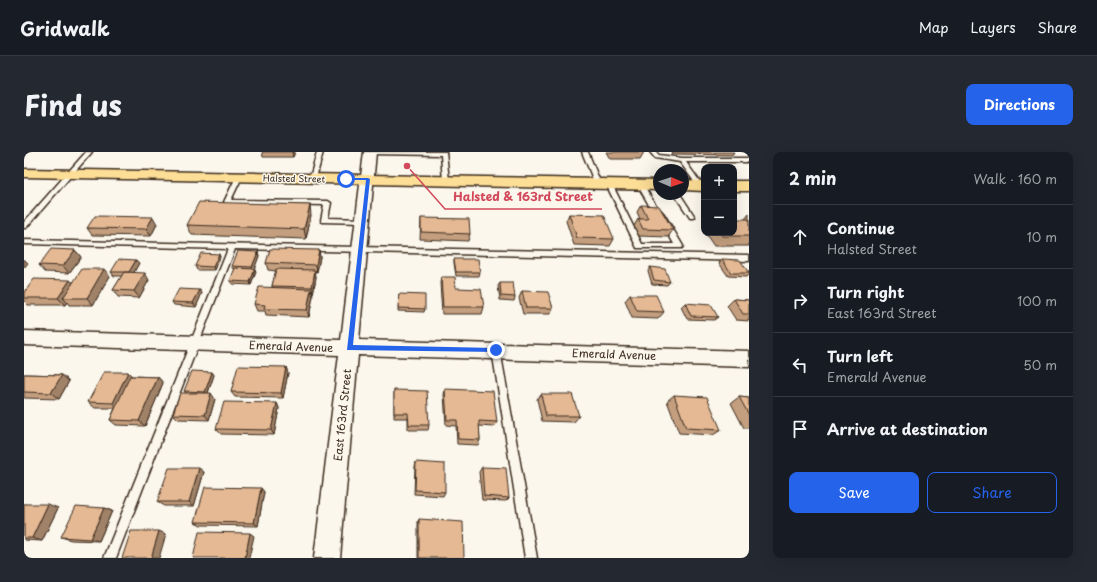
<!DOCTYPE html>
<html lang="en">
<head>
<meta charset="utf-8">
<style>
  :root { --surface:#171b24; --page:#242831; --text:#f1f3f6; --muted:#9ea1a6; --line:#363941; --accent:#2563eb }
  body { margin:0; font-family:"Playpen Sans",sans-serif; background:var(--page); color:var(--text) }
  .controls { position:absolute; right:12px; top:12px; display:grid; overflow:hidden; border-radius:8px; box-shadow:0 4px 16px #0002 }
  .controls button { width:36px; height:36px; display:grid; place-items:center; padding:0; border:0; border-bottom:1px solid var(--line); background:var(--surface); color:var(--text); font:20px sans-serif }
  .compass { position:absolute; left:629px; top:12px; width:36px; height:36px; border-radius:50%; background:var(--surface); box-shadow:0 4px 16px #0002; rotate:92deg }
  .stop { position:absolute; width:12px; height:12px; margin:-9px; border:3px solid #2563eb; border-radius:50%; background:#fff }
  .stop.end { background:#2563eb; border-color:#fff; box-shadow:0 1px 4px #0008 }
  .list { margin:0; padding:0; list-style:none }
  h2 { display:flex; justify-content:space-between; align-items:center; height:52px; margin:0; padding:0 16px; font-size:17px }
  h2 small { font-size:13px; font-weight:400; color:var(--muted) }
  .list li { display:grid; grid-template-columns:26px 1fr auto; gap:12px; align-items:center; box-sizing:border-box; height:64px; padding:0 16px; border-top:1px solid var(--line) }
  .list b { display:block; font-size:15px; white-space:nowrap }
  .list p { margin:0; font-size:13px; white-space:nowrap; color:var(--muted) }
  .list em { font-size:13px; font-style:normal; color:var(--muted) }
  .actions { display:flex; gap:8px; padding:12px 16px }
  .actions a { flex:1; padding:9px 0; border:1px solid var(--accent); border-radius:8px; text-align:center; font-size:14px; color:var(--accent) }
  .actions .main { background:var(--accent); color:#fff }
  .icon { flex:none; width:22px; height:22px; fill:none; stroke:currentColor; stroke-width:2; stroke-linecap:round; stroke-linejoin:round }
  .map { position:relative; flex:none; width:725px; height:406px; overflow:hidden; border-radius:8px }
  header { display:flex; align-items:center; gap:24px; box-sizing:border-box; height:56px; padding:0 20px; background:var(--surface); border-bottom:1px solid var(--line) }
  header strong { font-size:19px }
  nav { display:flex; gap:22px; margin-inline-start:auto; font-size:14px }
  .intro { display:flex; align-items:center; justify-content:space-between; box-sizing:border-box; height:96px; padding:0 24px }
  h1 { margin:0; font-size:28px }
  .button { padding:10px 18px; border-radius:8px; background:var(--accent); color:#fff; font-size:14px; font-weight:700 }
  main { display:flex; gap:24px; padding:0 24px }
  aside { flex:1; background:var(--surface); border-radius:8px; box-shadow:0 4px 16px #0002 }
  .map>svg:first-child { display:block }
</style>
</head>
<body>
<header>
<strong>Gridwalk</strong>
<nav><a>Map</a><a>Layers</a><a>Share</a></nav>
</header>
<div class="intro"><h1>Find us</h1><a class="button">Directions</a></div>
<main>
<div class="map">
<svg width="725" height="406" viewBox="0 0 725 406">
  <rect width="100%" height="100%" fill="#fbf7ec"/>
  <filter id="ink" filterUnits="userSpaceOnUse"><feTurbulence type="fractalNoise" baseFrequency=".025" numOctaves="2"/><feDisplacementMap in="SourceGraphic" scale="8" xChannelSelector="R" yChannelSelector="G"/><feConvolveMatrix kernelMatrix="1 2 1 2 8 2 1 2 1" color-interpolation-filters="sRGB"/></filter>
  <g filter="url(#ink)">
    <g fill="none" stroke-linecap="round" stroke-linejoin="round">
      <!-- service casing -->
      <g stroke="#3b2a1e" stroke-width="3">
        <path id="service" d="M62,0h6l-66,76h-2v-6z
          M293,0h6l-7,26 -3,2 -3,-2z
          M343,0h79l3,29 -3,2 -3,-2 -2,-26 -71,-1z
          M558,0h6l13,32 -1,1 -5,-1z
          M626,0h6l3,3 23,3h67v4h-63l17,24 -3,2 -2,-1 -18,-25 -25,-4z
          M215,23l3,2 -11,23 97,1 3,2 -3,15 35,1 3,2 -3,2 -41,-1 -1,-2 3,-15 -99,-2 -1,-1 12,-25z
          M585,30l3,2 30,60h32l-16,-29 -9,-10 -12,-21 3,-2 3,2 12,20 9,10 19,32 -1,2h-45l-31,-64z
          M650,42h6l15,23 -1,1h-4z
          M0,88l725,15v6l-514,-12 -119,309h-12l124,-309 -204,-5z
          M472,194l3,1 1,3 37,208h-12l-33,-208 1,-3z"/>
      </g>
      <!-- minor casing -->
      <g stroke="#3b2a1e" stroke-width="3">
        <path id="minor" d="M340,0h12l-17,188 390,11v16l-391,-12 -18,203h-26l25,-203 -315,-10v-14l317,9z"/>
      </g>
      <!-- primary casing -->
      <g stroke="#3b2a1e" stroke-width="3">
        <path id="primary" d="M0,17l635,11v10l-635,-13z
          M659,28l21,1v10l-21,-1z
          M710,29h15v10h-15z"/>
      </g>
      <!-- service -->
      <use href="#service" fill="#fbf7ec" fill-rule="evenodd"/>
      <!-- minor -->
      <use href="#minor" fill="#fbf7ec" fill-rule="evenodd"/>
      <!-- primary -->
      <use href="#primary" fill="#fdde96" fill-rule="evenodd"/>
    </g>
    <!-- wall -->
    <path fill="#c49f7f" stroke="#3b2a1e" d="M238,0h33l-2,5h-30z
      M582,0h38l-4,7h-30z
      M648,0h62l-2,3 -59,-1z
      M617,53l32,25 -5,7 -29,-1 -5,-10 4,-7h2l-3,-7z
      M545,62l45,25 -4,7 -36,-1 -8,-24z
      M725,62v32h-35l-9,-13h29z
      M287,63l-5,24 -114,-4 -5,-10z
      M397,66l49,16 -2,7 -48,-2z
      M133,72l-6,12 -59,-1 -5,-7z
      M51,98l6,7 -12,16 -24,-1 -6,-7z
      M295,98l1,7 -3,15h-2l1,5 -3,17h-1l1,2 -4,21 -43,-2 -1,-4h-8l-3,-7 18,-16v-2l4,-15 -8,-1 -2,-7z
      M234,100l1,4 -5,13h1l1,3 -5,13 -19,-1 -2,-3 5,-12h-1l-2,-3z
      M195,102l1,3 -5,13h-18l-2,-4z
      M430,107l26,13 -1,4h-23l-2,-13z
      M698,107l27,13v2l-3,3 -18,-1 -9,-13z
      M115,111l-5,9 15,8 -10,18 -21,-1 -5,-7 9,-14h-8l-3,-4z
      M626,115l20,15 -3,3 -15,-1 -4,-13z
      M86,124l-17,29h-24l-2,-3 -2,3h-37l-4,-4v-8l49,-11z
      M417,125l15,11 28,19 -2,7h-40l-2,-31z
      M476,131l15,14 -1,4 -14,-1 -2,-14z
      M498,139l31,17 -3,6h-27l-4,-16z
      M178,141l-6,14 -22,-2 -2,-3z
      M375,142l26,15 -1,3 -26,-1z
      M606,143l34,17 -6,7 -26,-1 -7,-17z
      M710,147l15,1v21l-13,-1 -9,-14z
      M661,151l33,14 -4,3 -27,-1 -6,-12z
      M262,215l2,6 -5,25 -48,-1 -4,-5z
      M104,220l4,4 26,1 5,6 -18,43 -29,-1 -6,-5 5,-12h-20l-7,-6z
      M188,220l2,3 -6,18 7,6 -6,21 -31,-1 -5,-5 13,-21 -2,-2z
      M0,222l38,1 7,6 -10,18 -35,-1z
      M421,237l52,33 -3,5 -15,-1 1,14 -2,5 -21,-1 -1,-18 -10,-1 -2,-30z
      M370,238l35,35 -1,5h-20v-12h-14z
      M517,242l38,22 -5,6 -32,-1 -5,-22z
      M650,243l47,35 -8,5 -34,-2 -12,-32z
      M715,245l10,1v30h-5l-13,-25z
      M253,251l2,5 -5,27 -53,-1 -5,-5z
      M392,310l29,30 -2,4 -29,-2 1,-28z
      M458,315l27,31 -3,3 -24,-1 -3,-28z
      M180,320l-10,34h-30l-7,-4z
      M237,336l3,4 -6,34 -57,-1 -6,-3z
      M0,352l34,4 -16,33 -18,-1z
      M80,356l8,3 -13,30 -28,-1 -10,-3z
      M395,367l45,39h-46v-36z"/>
    <!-- shaded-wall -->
    <path fill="#a08268" stroke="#3b2a1e" d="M268,0h3l-2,5z
      M286,53l1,10 -5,24 -2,-10z
      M129,65l4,7 -6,12 -5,-7z
      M51,98l6,7 -12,16 -6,-7z
      M295,98l1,7 -3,15 -1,-7z
      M234,100l1,4 -5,14 -2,-3z
      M195,102l1,3 -5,13 -2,-3z
      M0,107l4,4 -4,5z
      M112,108l3,3 -7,13 -3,-4z
      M80,117l6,7 -17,29 -6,-7z
      M231,117l1,3 -5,13 -1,-3z
      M291,118l1,7 -3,17 -1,-7z
      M121,121l4,7 -10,18 -5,-7z
      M46,128l7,6 -14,12 4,4 -2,3 -7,-7z
      M287,137l2,7 -4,21 -2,-7z
      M176,138l2,3 -6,14 -3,-4z
      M262,215l2,6 -5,25 -2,-5z
      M104,220l6,6 -14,31 -7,-6z
      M188,220l2,3 -7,20 -2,-3z
      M38,223l7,6 -10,18 -8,-6z
      M134,225l5,6 -18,43 -6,-5z
      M187,241l4,6 -6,21 -4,-5z
      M253,251l2,5 -5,27 -3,-5z
      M175,316l5,4 -10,34 -5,-4z
      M237,336l3,4 -6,34 -4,-3z
      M24,352l10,4 -16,33 -10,-3z
      M80,356l8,3 -13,30 -9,-2z
      M135,379l7,3 -7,24h-8z
      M226,381l4,3 -5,22h-4z"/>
    <!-- building -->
    <path fill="#e4b994" stroke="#3b2a1e" d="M175,50l111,3 -6,24 -117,-4z
      M617,53l18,1 14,24 -30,-1 -5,-10h10z
      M545,62l35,1 10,24 -37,-1z
      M71,64l58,1 -7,12 -59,-1z
      M397,66l48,1 1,15 -49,-2z
      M710,67h15v17h-27l-2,-3h14z
      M27,97l24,1 -12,16 -24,-1z
      M246,97l49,1 -3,15 -50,-2z
      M214,99l20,1 -6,15 -20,-1z
      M177,101l18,1 -6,13 -18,-1z
      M95,107l17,1 -7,12h-18z
      M430,107h24l2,13h-24z
      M698,107l18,1 9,13h-18z
      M626,115l15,2 5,13 -16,-2z
      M211,116l20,1 -5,13 -20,-1z
      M58,117h22l-17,29h-24z
      M252,117l39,1 -3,17 -40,-1z
      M100,120l21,1 -11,18 -21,-1z
      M417,125h14l1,11 25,1 3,18h-41z
      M10,127l36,1 -12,18h-34v-5z
      M476,131h13l2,14 -14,-1z
      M235,135l52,2 -4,21 -43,-1 1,-4 -11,-1z
      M155,137l21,1 -7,13 -21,-1z
      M498,139l26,1 5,16h-27z
      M375,142l26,1v14l-27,-1z
      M606,143h26l8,17 -27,-1z
      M710,147l15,1v14h-6z
      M661,151l26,2 7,12 -27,-1z
      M214,214l48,1 -5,26 -50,-1z
      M168,219l20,1 -7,20 -21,-1z
      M80,220h24l-15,31 -25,-1z
      M0,222l38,1 -11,18 -27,-1z
      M106,224l28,1 -19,44 -29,-1z
      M421,237l48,2 4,31 -18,-1 1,19 -22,-1 -1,-19h-10z
      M370,238l33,1 2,34h-20l-1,-12h-14z
      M156,241h31l-6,22 -32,-1z
      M517,242h31l7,22h-33z
      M650,243l33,2 14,33 -35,-2z
      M715,245l10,1v17z
      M200,250l53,1 -6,27 -55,-1z
      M392,310l29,2v28l-30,-2z
      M458,315l24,1 3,30 -25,-2z
      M145,316h30l-10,34h-32z
      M181,335l56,1 -7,35 -59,-1z
      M0,352h24l-16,34h-8z
      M52,354l28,2 -14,31 -29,-2z
      M395,367l44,3 1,36h-45z
      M107,379h28l-8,27h-29z
      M175,380l51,1 -5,25h-52z"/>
  </g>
  <!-- route -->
  <path fill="#2563eb" d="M320,26h24l2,1 -17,166 143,3 2,1v3l-151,-2 19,-170h-20z"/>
  <g text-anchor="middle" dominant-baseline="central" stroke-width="3" stroke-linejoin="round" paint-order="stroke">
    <!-- far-street labels -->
    <g font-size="9" fill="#3b2a1e" stroke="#fbf7ec">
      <text transform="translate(270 26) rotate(1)">Halsted Street</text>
    </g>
    <!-- street labels -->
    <g font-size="11" fill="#3b2a1e" stroke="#fbf7ec">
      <text transform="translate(267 194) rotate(2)">Emerald Avenue</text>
      <text transform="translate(590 202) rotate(2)">Emerald Avenue</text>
      <text transform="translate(318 263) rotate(-84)">East 163rd Street</text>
    </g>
  </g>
  <!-- callouts -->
  <path fill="none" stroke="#d1495b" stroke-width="1.5" d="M383 14L421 57H578"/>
  <circle fill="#d1495b" stroke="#fbf7ec" stroke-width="1.5" cx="383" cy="14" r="4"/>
  <g font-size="12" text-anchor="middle" font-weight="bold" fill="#d1495b" stroke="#fbf7ec" stroke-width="3" stroke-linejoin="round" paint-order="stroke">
    <text x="499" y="49">Halsted &amp; 163rd Street</text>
  </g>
</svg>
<div class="controls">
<button>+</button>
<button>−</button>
</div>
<svg class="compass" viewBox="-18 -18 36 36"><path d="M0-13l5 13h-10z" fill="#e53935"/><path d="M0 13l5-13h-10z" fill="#9ea1a6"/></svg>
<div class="stop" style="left:322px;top:27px"></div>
<div class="stop end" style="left:472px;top:198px"></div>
</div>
<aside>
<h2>2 min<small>Walk · 160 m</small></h2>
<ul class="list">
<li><svg class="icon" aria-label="ahead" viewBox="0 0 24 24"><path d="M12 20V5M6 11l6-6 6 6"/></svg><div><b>Continue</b><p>Halsted Street</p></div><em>10 m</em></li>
<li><svg class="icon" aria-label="right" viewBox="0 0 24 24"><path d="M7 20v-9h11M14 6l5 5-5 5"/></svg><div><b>Turn right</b><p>East 163rd Street</p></div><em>100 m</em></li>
<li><svg class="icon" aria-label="left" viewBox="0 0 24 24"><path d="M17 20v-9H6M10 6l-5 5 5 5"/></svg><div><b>Turn left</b><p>Emerald Avenue</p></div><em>50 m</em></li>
<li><svg class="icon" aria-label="arrive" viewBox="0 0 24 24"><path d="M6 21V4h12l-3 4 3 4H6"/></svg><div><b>Arrive at destination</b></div></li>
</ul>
<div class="actions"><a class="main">Save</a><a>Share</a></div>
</aside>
</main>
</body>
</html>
